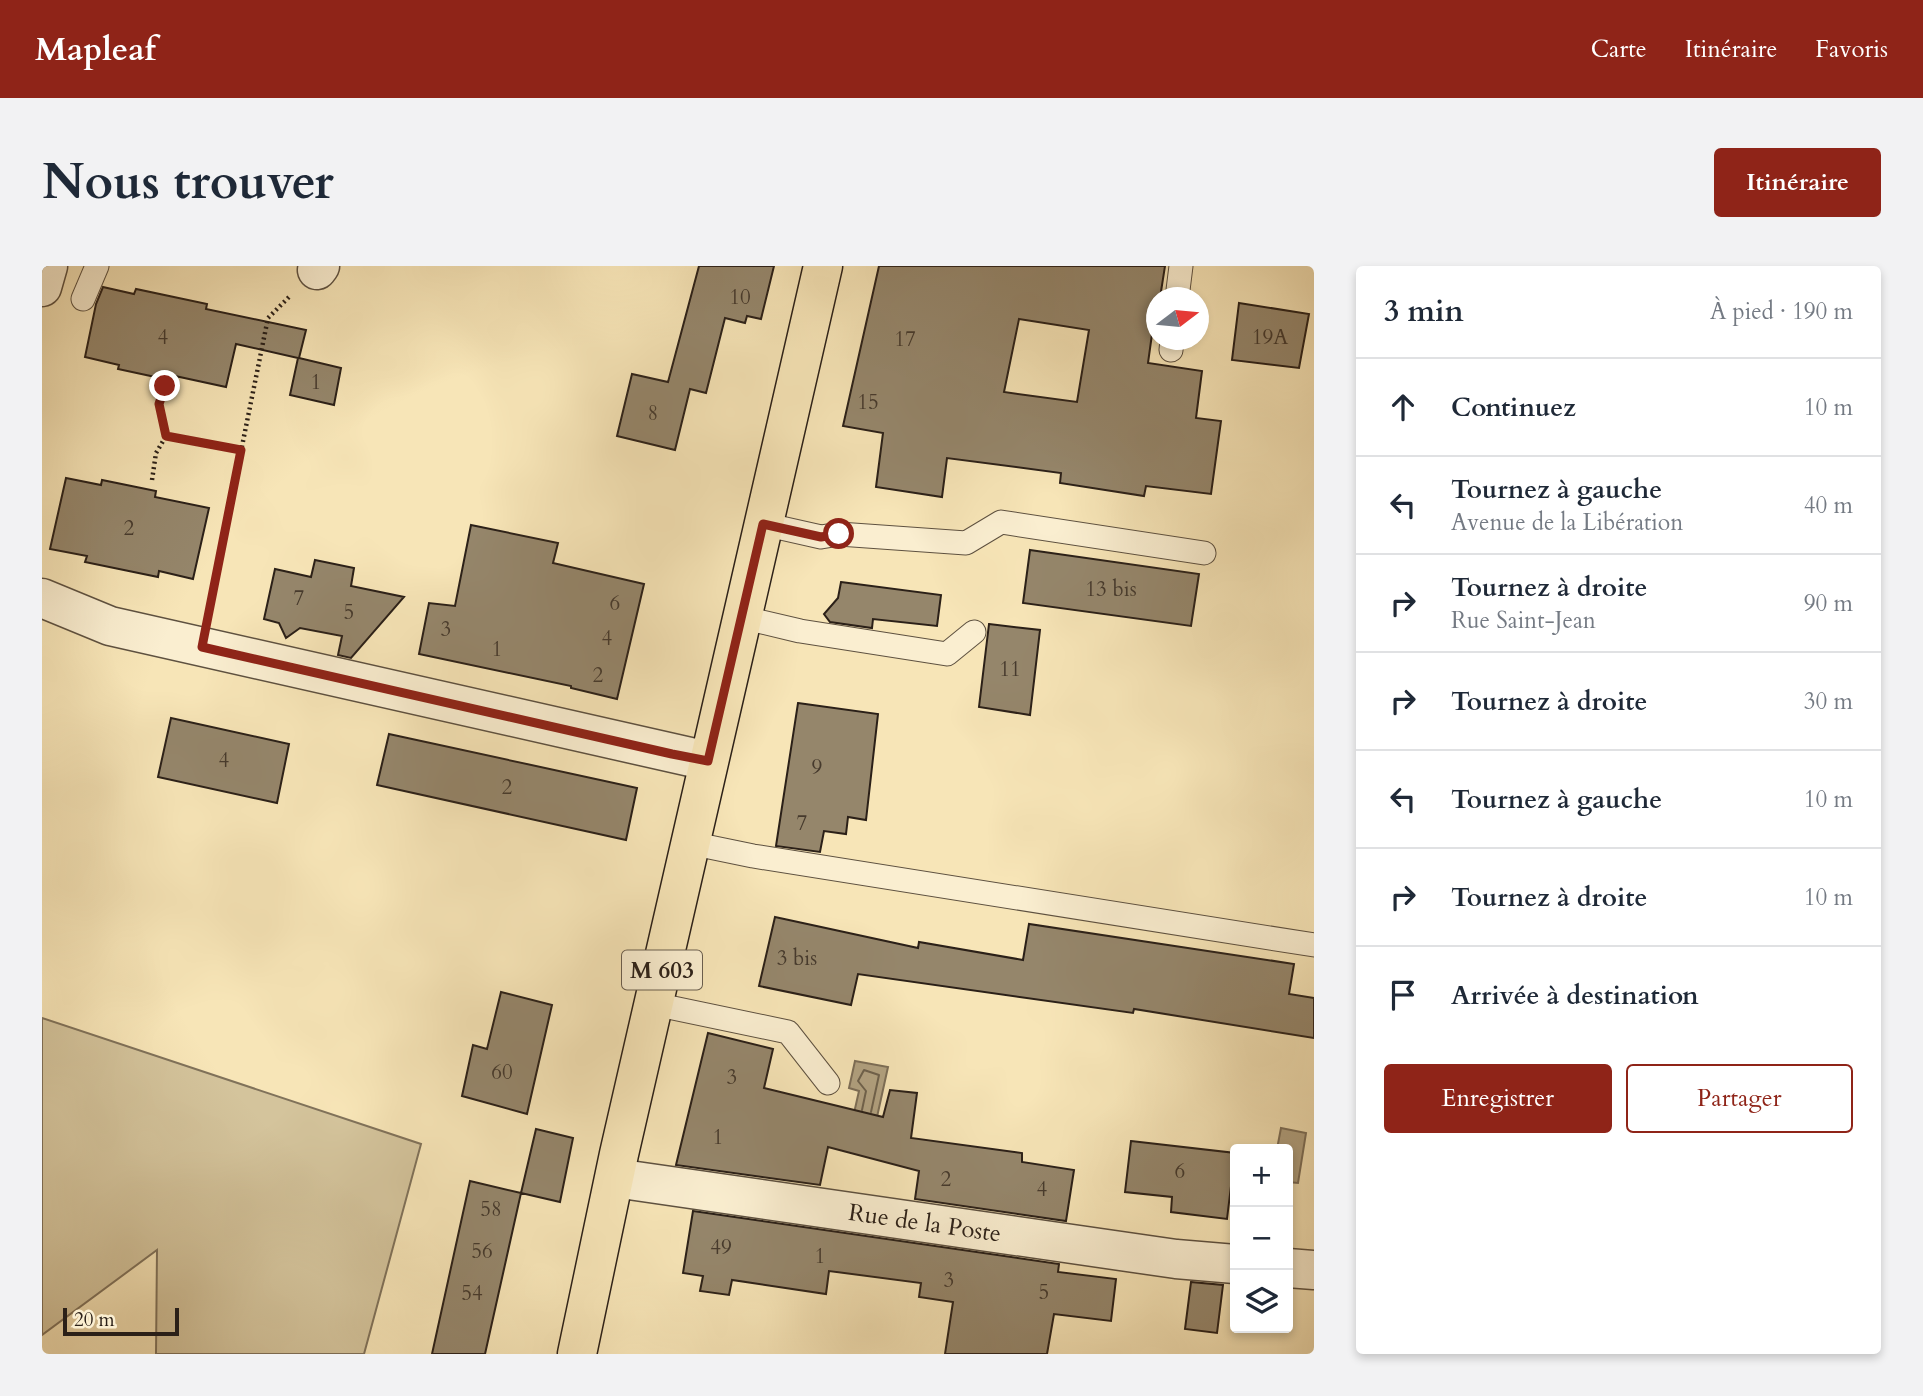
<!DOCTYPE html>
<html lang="fr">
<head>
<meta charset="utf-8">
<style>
  :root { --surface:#fff; --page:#f2f2f3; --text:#1f2937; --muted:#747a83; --line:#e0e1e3; --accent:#8f2418 }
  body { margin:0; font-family:Cardo,serif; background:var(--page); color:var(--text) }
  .controls { position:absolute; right:21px; bottom:21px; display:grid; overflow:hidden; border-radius:7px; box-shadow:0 4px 10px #0003 }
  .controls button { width:63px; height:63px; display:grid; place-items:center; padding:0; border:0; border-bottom:2px solid var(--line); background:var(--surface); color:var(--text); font:35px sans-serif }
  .compass { position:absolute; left:1104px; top:21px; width:63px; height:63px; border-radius:50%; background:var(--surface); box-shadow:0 4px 10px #0003; rotate:74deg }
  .scale { position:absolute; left:21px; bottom:18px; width:116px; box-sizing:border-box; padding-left:7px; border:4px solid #2b2018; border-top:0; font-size:19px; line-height:24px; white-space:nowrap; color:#2b2018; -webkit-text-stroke:5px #faeed0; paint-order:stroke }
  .stop { position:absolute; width:21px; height:21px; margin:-16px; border:5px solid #8f2418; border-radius:50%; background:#fff }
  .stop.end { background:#8f2418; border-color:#fff; box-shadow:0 2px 7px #0008 }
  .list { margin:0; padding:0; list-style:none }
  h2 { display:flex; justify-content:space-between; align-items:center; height:91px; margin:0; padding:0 28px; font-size:30px }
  h2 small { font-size:23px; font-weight:400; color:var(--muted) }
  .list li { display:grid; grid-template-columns:46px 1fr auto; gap:21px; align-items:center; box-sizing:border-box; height:98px; padding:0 28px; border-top:2px solid var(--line) }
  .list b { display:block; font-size:26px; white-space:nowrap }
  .list p { margin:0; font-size:23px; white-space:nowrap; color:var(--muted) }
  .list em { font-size:23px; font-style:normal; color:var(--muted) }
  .actions { display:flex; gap:14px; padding:21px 28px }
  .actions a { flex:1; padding:16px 0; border:2px solid var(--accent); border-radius:7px; text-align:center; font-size:24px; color:var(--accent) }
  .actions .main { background:var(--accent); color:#fff }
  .icon { flex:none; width:38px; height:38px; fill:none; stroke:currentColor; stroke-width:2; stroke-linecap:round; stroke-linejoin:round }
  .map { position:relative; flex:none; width:1272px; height:1088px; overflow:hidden; border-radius:7px }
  header { display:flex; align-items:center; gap:42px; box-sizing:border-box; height:98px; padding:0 35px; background:var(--accent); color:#fff }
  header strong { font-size:33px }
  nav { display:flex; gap:38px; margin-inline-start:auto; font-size:24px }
  .intro { display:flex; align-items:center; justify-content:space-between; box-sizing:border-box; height:168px; padding:0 42px }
  h1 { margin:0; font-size:49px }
  .button { padding:18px 32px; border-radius:7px; background:var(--accent); color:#fff; font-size:24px; font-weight:700 }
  main { display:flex; gap:42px; padding:0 42px }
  aside { flex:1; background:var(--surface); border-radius:7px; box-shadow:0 4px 10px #0003 }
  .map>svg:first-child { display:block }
</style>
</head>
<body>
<header>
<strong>Mapleaf</strong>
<nav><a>Carte</a><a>Itinéraire</a><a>Favoris</a></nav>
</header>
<div class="intro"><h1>Nous trouver</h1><a class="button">Itinéraire</a></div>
<main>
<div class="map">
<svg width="1272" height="1088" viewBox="0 0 1272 1088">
  <rect width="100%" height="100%" fill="#f7e5b7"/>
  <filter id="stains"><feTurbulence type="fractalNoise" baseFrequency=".00286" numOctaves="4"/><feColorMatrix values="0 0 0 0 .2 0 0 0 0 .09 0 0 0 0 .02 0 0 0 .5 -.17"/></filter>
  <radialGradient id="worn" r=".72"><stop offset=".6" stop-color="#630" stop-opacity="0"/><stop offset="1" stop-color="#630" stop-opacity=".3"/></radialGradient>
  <!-- green -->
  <path fill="#d4c49c" stroke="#80725a" stroke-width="2" d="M0,752l379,126 -57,210h-208l1,-104 -115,85z"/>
  <!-- water -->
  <path fill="#b2a281" stroke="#7c6e57" stroke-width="2" d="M813,795l33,6 -13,59 -23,-4 7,-31 -10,-3z
    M1239,862l25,5 -8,50 -10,-1v-33h-11z"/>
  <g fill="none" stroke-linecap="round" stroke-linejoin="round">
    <!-- shore -->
    <path stroke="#6e614c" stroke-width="2" d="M820,844l4,-19 -8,-10 6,-11 15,5 -8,37"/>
  </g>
  <!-- building -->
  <path fill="#95866b" stroke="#2b2018" stroke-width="2" fill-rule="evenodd" d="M657,0h75l-13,53 -14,-3 -2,7 -20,-5 -19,75 -16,-4 -15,61 -58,-14 15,-62 36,8z
    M837,0h286l-5,32h-3l-9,65 54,8 -6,47 25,3 -10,73 -65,-8 -2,10 -84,-13 1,-10 -114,-15 -5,39 -66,-10 7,-54 -40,-7zM977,53l70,11 -12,72 -73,-10z
    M61,21l31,7 2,-5 71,15 -1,5 100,21 -7,28 42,10 -7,37 -44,-10 8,-37 -62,-14 -10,43 -51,-11 -1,5 -56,-12 1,-4 -34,-8 11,-53z
    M1197,37l70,11 -10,54 -67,-8z
    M24,212l35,7 1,-5 54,11 -1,6 54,11 -16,71 -34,-8 -1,6 -73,-15 2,-6 -37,-7z
    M429,259l87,18 -5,20 91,21 -27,115 -46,-11v-2l-152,-32 10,-51 26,3z
    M988,284l169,24 -8,52 -168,-23z
    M273,294l39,8 -3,18 53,11 -53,61 -13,-3 4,-19 -42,-8 -14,10 -7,-15 -15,-4 11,-50 36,8z
    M799,316l100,13 -4,31 -64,-7 -1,9 -42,-6 -6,-8 14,-16z
    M947,358l51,6 -10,85 -51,-8z
    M756,437l80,11 -12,106 -18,-3 -2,17 -22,-3 -4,21 -44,-6z
    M129,452l118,26 -12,59 -119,-26z
    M347,468l248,54 -11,52 -249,-55z
    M733,651l143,31 1,-6 104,18 6,-36 265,40 -5,30 25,4v40l-180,-29 -1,4 -275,-39 -7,31 -92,-19z
    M459,726l51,13 -25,109 -65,-18 11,-51 14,4z
    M666,767l65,16 -9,39 119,29 7,-27 27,3 -6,45 111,15v9l52,8 -8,51 -151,-22 4,-28 -91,-24 -8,38 -144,-20z
    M494,863l37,9 -13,64 -39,-9z
    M1089,875l104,12 -8,66 -56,-7 1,-15 -47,-5z
    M428,915l51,12 -36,161h-53z
    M651,945l366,53 -1,8 58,7 -5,42 -57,-7 -7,40h-102l8,-52 -34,-5 2,-14 -92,-12 -3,23 -94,-14 -3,15 -29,-4 3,-15 -20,-3z
    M1149,1016l32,3 -6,48 -32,-4z"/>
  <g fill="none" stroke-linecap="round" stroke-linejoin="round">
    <!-- lane casing -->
    <g stroke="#5e5140" stroke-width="25">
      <path id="lane" d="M1135,32l4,-32
        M41,33l14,-33
        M1129,84l1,-10
        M721,258l58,13 18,-3 127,9 35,-21 203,31
        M699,351l59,14 147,23 27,-22
        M648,577l63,13 561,89
        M612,738l134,28 40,51"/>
    </g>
    <!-- street casing -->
    <g stroke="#5e5140" stroke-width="41">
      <g id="street">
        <path d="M275,4l3,-4"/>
        <path d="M0,21l6,-21"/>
        <path d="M0,332l68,28 598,135"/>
        <path id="s1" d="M573,912l561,81 59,5"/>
        <path d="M1246,1002l26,2"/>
      </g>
    </g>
    <!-- primary casing -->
    <g stroke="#2b2018" stroke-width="41">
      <path id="primary" d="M535,1088l42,-200 204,-888"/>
    </g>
    <!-- path -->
    <path stroke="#2b2018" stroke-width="4.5" stroke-dasharray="2 3.5" stroke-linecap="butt" d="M124,170l75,14
      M110,214l4,-27 10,-17 -7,-32 6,-18
      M167,343l59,-291 22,-22"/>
    <!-- lane -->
    <use href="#lane" stroke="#faeed0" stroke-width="23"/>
    <!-- street -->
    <use href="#street" stroke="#faeed0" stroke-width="38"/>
    <!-- primary -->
    <use href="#primary" stroke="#f7e5b7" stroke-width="38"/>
  </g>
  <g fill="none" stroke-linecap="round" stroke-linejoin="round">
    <!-- route -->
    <path stroke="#8f2418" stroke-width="9" d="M123,120l-6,18 7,32 75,14 -39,197 470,107 36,7 55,-237 58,13 18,-3"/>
  </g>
  <g text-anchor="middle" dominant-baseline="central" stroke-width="5" stroke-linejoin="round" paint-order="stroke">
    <!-- number labels -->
    <g font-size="21" fill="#463a2d">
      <text x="698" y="31">10</text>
      <text x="121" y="71">4</text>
      <text x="1228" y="71">19A</text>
      <text x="863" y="73">17</text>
      <text x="274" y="116">1</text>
      <text x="826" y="136">15</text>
      <text x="611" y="147">8</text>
      <text x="87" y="262">2</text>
      <text x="1069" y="323">13 bis</text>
      <text x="257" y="332">7</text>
      <text x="573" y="337">6</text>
      <text x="307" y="346">5</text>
      <text x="404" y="363">3</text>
      <text x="565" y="372">4</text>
      <text x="455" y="383">1</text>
      <text x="968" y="403">11</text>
      <text x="556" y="409">2</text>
      <text x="182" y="494">4</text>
      <text x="775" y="501">9</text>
      <text x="465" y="521">2</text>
      <text x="760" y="557">7</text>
      <text x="755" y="692">3 bis</text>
      <text x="460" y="806">60</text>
      <text x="690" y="811">3</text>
      <text x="676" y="871">1</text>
      <text x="1138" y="905">6</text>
      <text x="904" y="913">2</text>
      <text x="1000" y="923">4</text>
      <text x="449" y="943">58</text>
      <text x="679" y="981">49</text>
      <text x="440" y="985">56</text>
      <text x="778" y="990">1</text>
      <text x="907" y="1014">3</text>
      <text x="1002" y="1026">5</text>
      <text x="430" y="1027">54</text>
    </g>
    <!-- shield labels -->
    <rect fill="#faeed0" stroke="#695e4f" stroke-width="2" x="580" y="684.5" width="80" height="39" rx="5"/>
    <g font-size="23" font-weight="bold" fill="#2b2018">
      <text x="620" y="704">M 603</text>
    </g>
    <!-- street labels -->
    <g font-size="24" fill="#2b2018" stroke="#faeed0">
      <text stroke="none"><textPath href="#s1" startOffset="313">Rue de la Poste</textPath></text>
    </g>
  </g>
  <rect width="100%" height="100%" filter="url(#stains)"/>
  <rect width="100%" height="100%" fill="url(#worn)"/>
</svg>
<div class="controls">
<button>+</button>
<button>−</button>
<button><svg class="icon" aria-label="layers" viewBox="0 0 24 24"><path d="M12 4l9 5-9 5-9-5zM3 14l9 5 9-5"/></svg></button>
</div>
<svg class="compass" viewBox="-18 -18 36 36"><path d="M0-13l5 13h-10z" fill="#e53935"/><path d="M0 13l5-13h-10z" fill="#747a83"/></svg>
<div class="scale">20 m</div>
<div class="stop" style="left:797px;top:268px"></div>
<div class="stop end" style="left:123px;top:120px"></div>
</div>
<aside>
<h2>3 min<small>À pied · 190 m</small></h2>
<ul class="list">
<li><svg class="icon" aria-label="ahead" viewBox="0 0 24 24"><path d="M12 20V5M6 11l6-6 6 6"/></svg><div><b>Continuez</b></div><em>10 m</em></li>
<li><svg class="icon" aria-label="left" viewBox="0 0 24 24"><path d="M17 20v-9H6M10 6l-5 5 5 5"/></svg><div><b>Tournez à gauche</b><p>Avenue de la Libération</p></div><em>40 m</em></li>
<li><svg class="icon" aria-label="right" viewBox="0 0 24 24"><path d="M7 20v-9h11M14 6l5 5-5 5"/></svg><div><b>Tournez à droite</b><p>Rue Saint-Jean</p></div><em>90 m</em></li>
<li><svg class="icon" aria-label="right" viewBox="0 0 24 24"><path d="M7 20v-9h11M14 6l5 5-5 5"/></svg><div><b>Tournez à droite</b></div><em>30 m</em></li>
<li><svg class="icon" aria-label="left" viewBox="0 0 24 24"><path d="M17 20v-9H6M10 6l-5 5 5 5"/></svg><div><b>Tournez à gauche</b></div><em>10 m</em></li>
<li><svg class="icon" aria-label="right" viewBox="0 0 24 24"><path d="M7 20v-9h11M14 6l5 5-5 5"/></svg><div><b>Tournez à droite</b></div><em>10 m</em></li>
<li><svg class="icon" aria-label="arrive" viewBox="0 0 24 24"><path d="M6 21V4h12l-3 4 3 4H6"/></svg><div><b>Arrivée à destination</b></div></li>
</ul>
<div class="actions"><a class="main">Enregistrer</a><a>Partager</a></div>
</aside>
</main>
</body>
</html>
